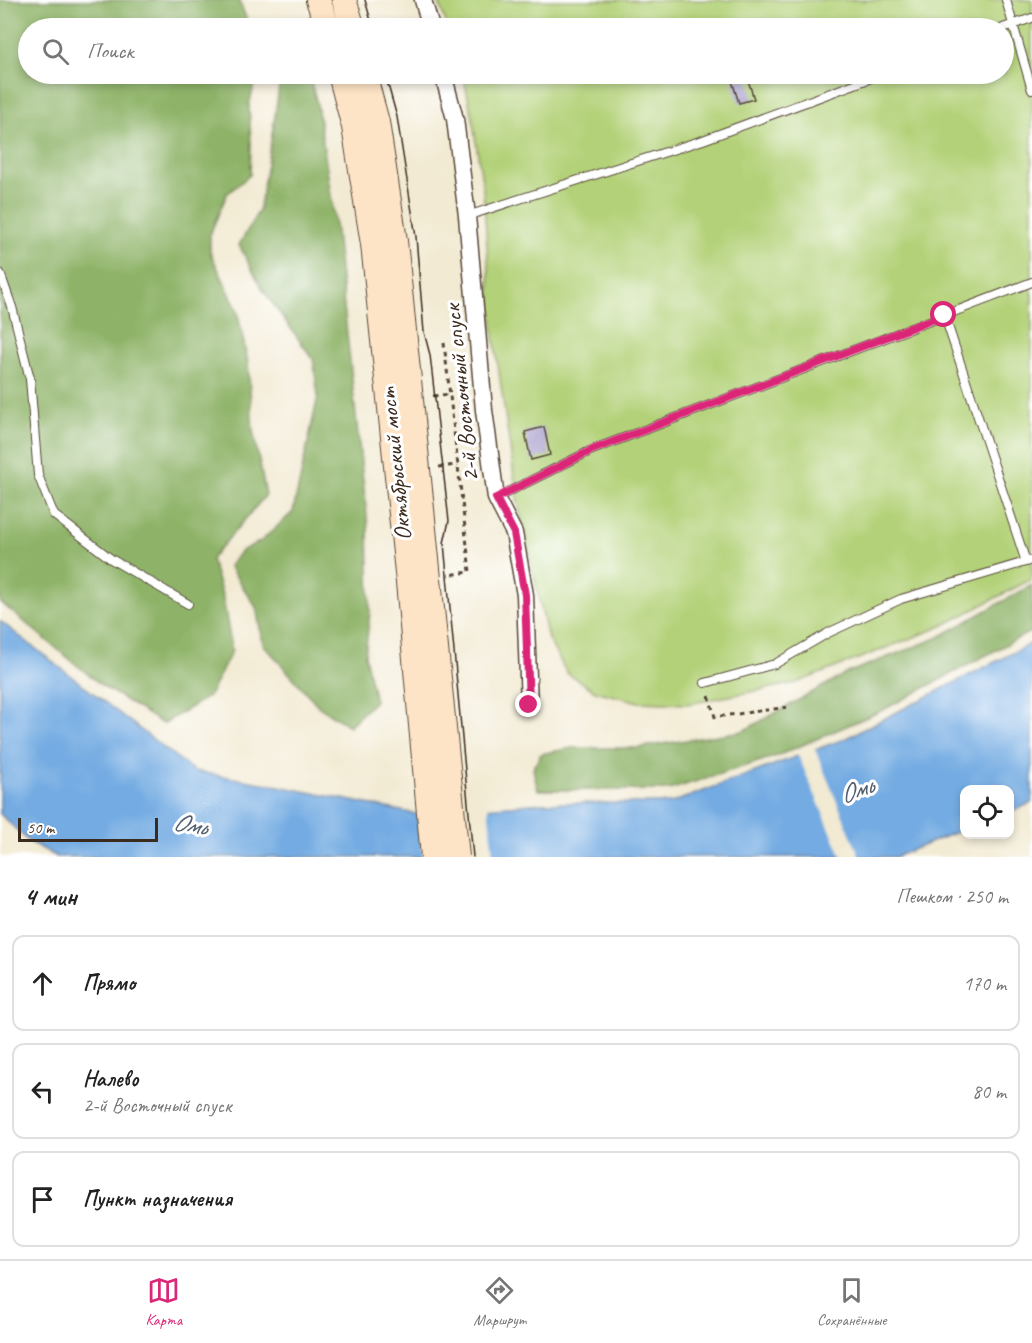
<!DOCTYPE html>
<html lang="ru">
<head>
<meta charset="utf-8">
<style>
  :root { --surface:#fff; --page:#f6f6f6; --text:#222; --muted:#767676; --line:#e0e0e0; --accent:#db2777 }
  body { margin:0; font-family:Caveat,sans-serif; background:var(--page); color:var(--text) }
  .controls { position:absolute; right:18px; bottom:18px; display:grid; overflow:hidden; border-radius:12px; box-shadow:0 3px 9px #0003 }
  .controls button { width:54px; height:54px; display:grid; place-items:center; padding:0; border:0; border-bottom:2px solid var(--line); background:var(--surface); color:var(--text); font:30px sans-serif }
  .scale { position:absolute; left:18px; bottom:15px; width:140px; box-sizing:border-box; padding-left:6px; border:3px solid #3b2a1e; border-top:0; font-size:16px; line-height:21px; white-space:nowrap; color:#3b2a1e; -webkit-text-stroke:4px #fff; paint-order:stroke }
  .stop { position:absolute; width:18px; height:18px; margin:-14px; border:4px solid #db2777; border-radius:50%; background:#fff }
  .stop.end { background:#db2777; border-color:#fff; box-shadow:0 2px 6px #0008 }
  .list { margin:0; padding:0; list-style:none }
  h2 { display:flex; justify-content:space-between; align-items:center; height:78px; margin:0; padding:0 24px; font-size:26px }
  h2 small { font-size:20px; font-weight:400; color:var(--muted) }
  .list li { display:grid; grid-template-columns:39px 1fr auto; gap:18px; align-items:center; box-sizing:border-box; height:96px; margin:0 12px 12px; padding:0 12px; border:2px solid var(--line); border-radius:12px }
  .list b { display:block; font-size:22px; white-space:nowrap }
  .list p { margin:0; font-size:20px; white-space:nowrap; color:var(--muted) }
  .list em { font-size:20px; font-style:normal; color:var(--muted) }
  .icon { flex:none; width:33px; height:33px; fill:none; stroke:currentColor; stroke-width:2; stroke-linecap:round; stroke-linejoin:round }
  .map { position:relative; flex:none; width:1032px; height:857px; overflow:hidden }
  .search { position:absolute; background:var(--surface); box-shadow:0 3px 9px #0003; left:18px; right:18px; top:18px; height:66px; display:flex; align-items:center; gap:15px; box-sizing:border-box; padding:0 21px; border-radius:33px; color:var(--muted); font-size:22px }
  .sheet { height:402px; background:var(--surface) }
  nav { display:flex; justify-content:space-around; align-items:center; box-sizing:border-box; height:84px; border-top:2px solid var(--line); background:var(--surface); font-size:16px; color:var(--muted) }
  nav a { display:grid; justify-items:center; gap:3px }
  nav .on { color:var(--accent) }
  .map>svg:first-child { display:block }
</style>
</head>
<body>
<div class="map">
<svg width="1032" height="857" viewBox="0 0 1032 857">
  <rect width="100%" height="100%" fill="#fff"/>
  <filter id="ink" filterUnits="userSpaceOnUse"><feTurbulence type="fractalNoise" baseFrequency=".0167" numOctaves="2"/><feDisplacementMap in="SourceGraphic" scale="12" xChannelSelector="R" yChannelSelector="G"/><feConvolveMatrix kernelMatrix="1 2 1 2 8 2 1 2 1" color-interpolation-filters="sRGB"/></filter>
  <filter id="wash" filterUnits="userSpaceOnUse"><feTurbulence type="fractalNoise" baseFrequency=".008" numOctaves="4" result="noise"/><feDisplacementMap in="SourceGraphic" scale="24" xChannelSelector="R" yChannelSelector="G"/><feGaussianBlur stdDeviation="1.35" result="paint"/><feColorMatrix in="noise" values="0 0 0 0 0 0 0 0 0 0 0 0 0 0 0 0 0 1.4 0 .05"/><feComposite in="paint" operator="in"/></filter>
  <g filter="url(#wash)">
    <rect width="100%" height="100%" fill="#f2ead2"/>
    <!-- green -->
    <path fill="#b3d178" stroke="#777e4b" stroke-width="1.5" d="M438,0h594v579l-92,48 -144,56 -108,21 -49,-2 -44,-11 -28,-18 -19,-34 -30,-136 -25,-172 -10,-143 -11,-72 -9,-42h541v-46h-556z"/>
    <!-- forest -->
    <path fill="#8eb368" stroke="#646e43" stroke-width="1.5" d="M0,0h239l11,28h-222v46h229l-8,31 2,39 -1,31 -23,19 -17,40v18l27,57 11,54 5,68 13,64 -55,64 12,39 9,53 -23,45 -46,28 -62,-39 -101,-83z
      M281,74h28l8,30 17,111 34,311 2,86 -5,44 10,45 -26,25 -30,-19 -56,-63 -7,-37 -27,-41 12,-15 20,-10 32,-29 25,-116 -5,-37 -50,-69 -24,-45 20,-35 13,-75z
      M1032,585v46l-151,80 -104,45 -108,34h-131l-5,-21 8,-15 30,-6h66l106,-17 104,-58 90,-35z"/>
    <!-- water -->
    <path fill="#73abe2" stroke="#576a80" stroke-width="1.5" d="M0,621l194,150 85,15 137,28 126,-11h129l173,-64 188,-96v160l-22,9v-22h-46v39l-69,28h-838l-29,-16 -28,-27z"/>
    <!-- pier -->
    <path fill="#f2ead2" d="M814,747l46,110h-18l-45,-104z
      M488,805l5,52h-70l-4,-47z"/>
    <g id="blocks">
      <!-- building -->
      <path fill="#b0a6d0" d="M747,77l7,22 -15,4 -7,-22z
        M544,427l6,28 -19,5 -6,-28z"/>
    </g>
  </g>
  <g filter="url(#ink)">
    <use href="#blocks" fill-opacity="0" stroke="#564739" stroke-width="1.5"/>
    <g fill="none" stroke-linecap="round" stroke-linejoin="round">
      <!-- service casing -->
      <g stroke="#564739" stroke-width="10">
        <path id="service" d="M1006,0l26,90
          M1003,28l29,-10
          M467,216l236,-76 179,-66
          M0,273l12,34 18,72 8,96 16,40 57,44 77,45
          M944,314l82,248
          M496,498l96,-48 440,-168
          M705,683l70,-19 53,-31 73,-34 131,-39"/>
      </g>
      <!-- minor casing -->
      <g stroke="#564739" stroke-width="19">
        <path id="minor" d="M423,0l8,28
          M443,74l12,45 12,97 17,194 12,88 18,35 11,62 4,110"/>
      </g>
      <!-- secondary casing -->
      <g stroke="#564739" stroke-width="26">
        <path id="secondary" d="M318,0l10,28
          M344,0l9,28"/>
      </g>
      <!-- path -->
      <path stroke="#564739" stroke-width="3" stroke-dasharray="4.5 4.5" stroke-linecap="butt" d="M444,343l26,229 -22,3
        M433,396l17,-2
        M439,467l19,-2
        M709,696l6,21 74,-10"/>
      <!-- service -->
      <use href="#service" stroke="#fff" stroke-width="8"/>
      <!-- minor -->
      <use href="#minor" stroke="#fff" stroke-width="16"/>
      <!-- secondary -->
      <use href="#secondary" stroke="#fee4c6" stroke-width="24"/>
      <!-- tram -->
      <path stroke="#3b2a1e" stroke-width="1.5" d="M365,0l8,28
        M385,74l12,43 19,120 8,95 6,23 19,166 -5,22 29,314"/>
      <!-- secondary-bridge casing -->
      <g stroke="#564739" stroke-width="26" stroke-linecap="butt">
        <path id="secondary-bridge" d="M340,74l14,53 19,117 35,338 25,275
          M364,74l13,48 18,119 62,616"/>
      </g>
      <!-- secondary-bridge -->
      <use href="#secondary-bridge" stroke="#fee4c6" stroke-width="24"/>
    </g>
  </g>
  <g fill="none" stroke-linecap="round" stroke-linejoin="round" filter="url(#ink)">
    <!-- route -->
    <path stroke="#db2777" stroke-width="8" d="M529,705l-4,-110 -11,-62 -18,-35 96,-48 352,-135"/>
  </g>
  <g text-anchor="middle" dominant-baseline="central" stroke-width="6" stroke-linejoin="round" paint-order="stroke">
    <!-- street labels -->
    <g font-size="24" fill="#3b2a1e" stroke="#fff">
      <text transform="translate(461 393) rotate(-96)">2-й Восточный спуск</text>
      <text transform="translate(395 464) rotate(-96)">Октябрьский мост</text>
    </g>
    <!-- water labels -->
    <g font-size="26" font-style="italic" fill="#515e6c" stroke="#fff">
      <text transform="translate(856 790) rotate(-20)">Омь</text>
      <text transform="translate(190 824) rotate(10)">Омь</text>
    </g>
  </g>
</svg>
<div class="controls">
<button><svg class="icon" aria-label="locate" viewBox="0 0 24 24"><circle cx="12" cy="12" r="6"/><path d="M12 2v4M12 18v4M2 12h4M18 12h4"/></svg></button>
</div>
<div class="scale">50 m</div>
<div class="stop" style="left:944px;top:315px"></div>
<div class="stop end" style="left:529px;top:705px"></div>
<div class="search"><svg class="icon" aria-label="search" viewBox="0 0 24 24"><circle cx="10" cy="10" r="6"/><path d="M15 15l6 6"/></svg>Поиск</div>
</div>
<section class="sheet">
<h2>4 мин<small>Пешком · 250 m</small></h2>
<ul class="list">
<li><svg class="icon" aria-label="ahead" viewBox="0 0 24 24"><path d="M12 20V5M6 11l6-6 6 6"/></svg><div><b>Прямо</b></div><em>170 m</em></li>
<li><svg class="icon" aria-label="left" viewBox="0 0 24 24"><path d="M17 20v-9H6M10 6l-5 5 5 5"/></svg><div><b>Налево</b><p>2-й Восточный спуск</p></div><em>80 m</em></li>
<li><svg class="icon" aria-label="arrive" viewBox="0 0 24 24"><path d="M6 21V4h12l-3 4 3 4H6"/></svg><div><b>Пункт назначения</b></div></li>
</ul>
</section>
<nav>
<a class="on"><svg class="icon" aria-label="map" viewBox="0 0 24 24"><path d="M3 6l6-2 6 2 6-2v14l-6 2-6-2-6 2zM9 4v14M15 6v14"/></svg>Карта</a>
<a><svg class="icon" aria-label="directions" viewBox="0 0 24 24"><path d="M12 3l9 9-9 9-9-9zM9 14v-3h6M13 9l2 2-2 2"/></svg>Маршрут</a>
<a><svg class="icon" aria-label="saved" viewBox="0 0 24 24"><path d="M7 4h10v16l-5-4-5 4z"/></svg>Сохранённые</a>
</nav>
</body>
</html>
